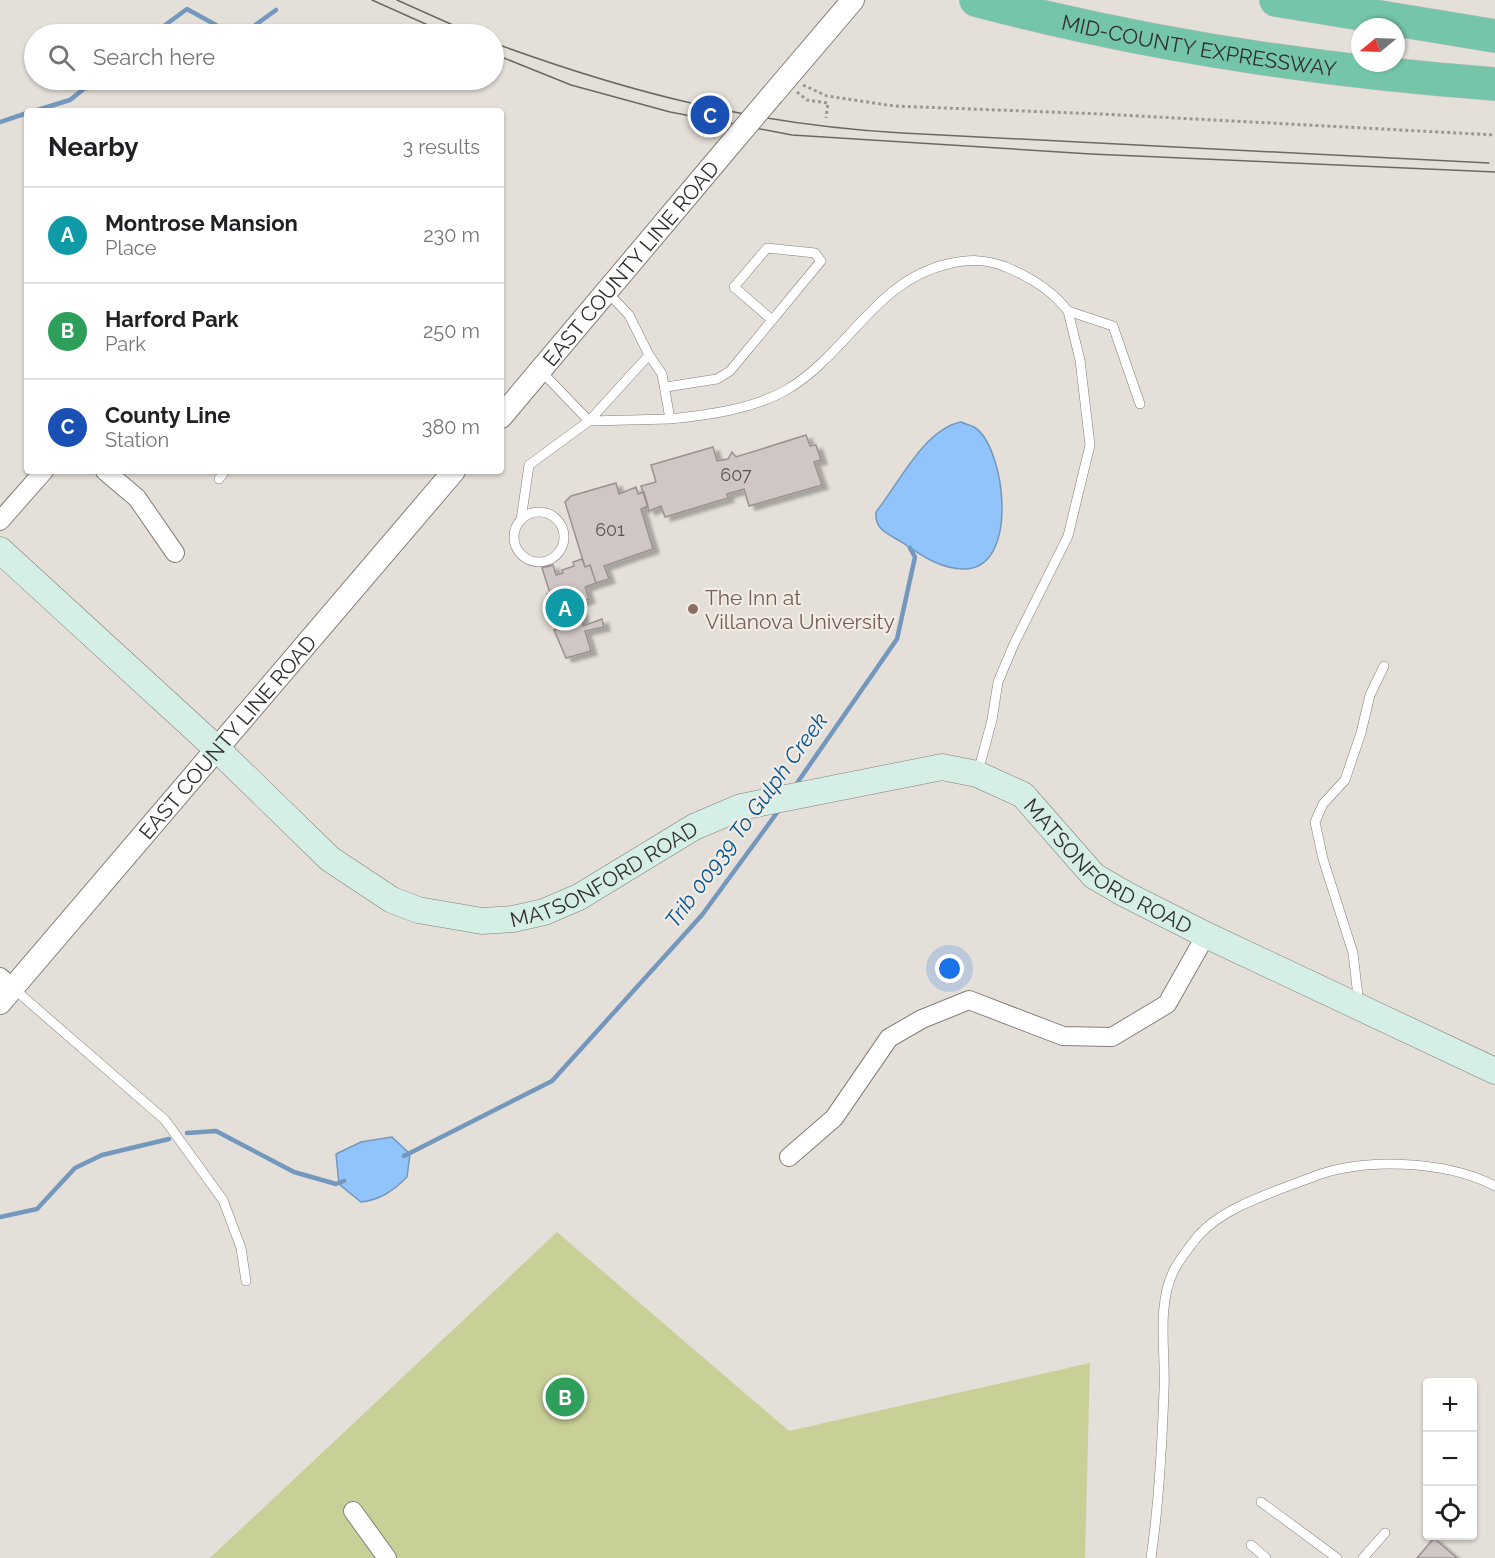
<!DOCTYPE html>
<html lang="en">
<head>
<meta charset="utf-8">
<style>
  :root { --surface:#fff; --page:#f6f6f6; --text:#202124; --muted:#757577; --line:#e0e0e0; --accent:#111827 }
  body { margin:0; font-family:Raleway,sans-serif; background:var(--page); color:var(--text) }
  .controls { position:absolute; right:18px; bottom:18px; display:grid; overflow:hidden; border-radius:6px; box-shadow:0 2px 4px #0004 }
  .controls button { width:54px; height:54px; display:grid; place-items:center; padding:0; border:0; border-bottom:2px solid var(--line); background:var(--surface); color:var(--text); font:30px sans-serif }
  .compass { position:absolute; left:1351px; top:18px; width:54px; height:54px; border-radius:50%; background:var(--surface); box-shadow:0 2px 4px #0004; rotate:251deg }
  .you { position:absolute; left:950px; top:969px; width:21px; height:21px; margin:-15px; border:4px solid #fff; border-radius:50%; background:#1a73e8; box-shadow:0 0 0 9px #1a73e833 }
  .badge { display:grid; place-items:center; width:39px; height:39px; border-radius:50%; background:var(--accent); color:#fff; font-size:20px; font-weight:700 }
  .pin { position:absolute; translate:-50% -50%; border:3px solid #fff; box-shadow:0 2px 6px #0006 }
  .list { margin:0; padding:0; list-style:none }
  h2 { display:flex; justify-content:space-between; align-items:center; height:78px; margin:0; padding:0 24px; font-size:26px }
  h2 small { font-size:20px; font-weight:400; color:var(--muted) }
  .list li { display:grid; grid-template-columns:39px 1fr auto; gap:18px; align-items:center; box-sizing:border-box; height:96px; padding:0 24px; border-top:2px solid var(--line) }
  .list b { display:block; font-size:22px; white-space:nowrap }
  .list p { margin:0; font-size:20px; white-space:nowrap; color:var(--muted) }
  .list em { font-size:20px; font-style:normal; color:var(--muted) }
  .icon { flex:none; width:33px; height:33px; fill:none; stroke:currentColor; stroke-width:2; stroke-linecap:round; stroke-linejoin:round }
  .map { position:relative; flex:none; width:1495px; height:1558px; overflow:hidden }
  .search { position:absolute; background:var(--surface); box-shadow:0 2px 4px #0004; left:24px; top:24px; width:480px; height:66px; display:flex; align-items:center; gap:15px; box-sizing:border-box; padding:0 21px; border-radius:33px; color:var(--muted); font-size:22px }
  .panel { position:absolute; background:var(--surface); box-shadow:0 2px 4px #0004; left:24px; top:108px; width:480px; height:366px; border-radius:6px }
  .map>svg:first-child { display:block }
</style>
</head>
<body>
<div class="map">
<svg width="1495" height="1558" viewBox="0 0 1495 1558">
  <defs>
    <filter id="shadow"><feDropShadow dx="6" dy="4" stdDeviation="1.5" flood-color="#0004"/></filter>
  </defs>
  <rect width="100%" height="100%" fill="#e4dfd8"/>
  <!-- green -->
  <path fill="#c9d097" d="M557,1232l232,199 301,-68 -5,195h-875z"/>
  <!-- water -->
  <path fill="#90c4fb" stroke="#7498bd" stroke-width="1.5" d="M961,422c4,2 9,3 13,5 31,18 47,142 -10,142 -24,0 -43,-14 -61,-26 -14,-9 -29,-13 -27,-31 22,-27 48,-83 85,-90z
    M392,1137l18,17 -3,23c-14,14 -27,23 -46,25l-22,-18 -3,-30 25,-12z"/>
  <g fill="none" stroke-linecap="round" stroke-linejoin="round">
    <!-- stream -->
    <path stroke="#7498bd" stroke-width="4.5" d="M153,34l34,-25 45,25
      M243,34l33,-24
      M34,111l36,-11 25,-20
      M0,122l27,-9
      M795,786l102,-147 18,-82 -5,-9
      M187,1133l29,-2 78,41 42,12 8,-3
      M404,1156l148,-75 150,-166 77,-105
      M0,1217l37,-8 38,-41 27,-13 67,-16"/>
  </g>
  <!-- building -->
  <path fill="#d0c6c5" stroke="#9b9190" stroke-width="1.5" filter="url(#shadow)" d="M806,435l4,11 6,-1 5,15 -7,2 8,23 -73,21 -5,-17 -17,5 1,4 -63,19 -4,-11 -12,5 -8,-25 15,-4 -5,-17 62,-18 4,14 11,-2 4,-7 4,5z
    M616,483l3,11 17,-7 2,7 6,-2 4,14 -7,3 12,40 -49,17 5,13 -13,4 -6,-18 -5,2 -20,-65 6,-6z
    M582,559l3,8 5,-2 6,18 -11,4 4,12 -12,4 1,10 4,-1 1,14 19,-7 2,8 -19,4 6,20 -25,7 -12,-28 3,-1 -2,-10 -6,-7 2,-5 -4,-13 3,-1 -8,-25 11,-3 3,10 7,-2 -1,-3 12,-4 -1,-4z
    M1434,1538l23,20h-40z"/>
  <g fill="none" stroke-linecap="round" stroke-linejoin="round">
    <!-- service casing -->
    <g stroke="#837f78" stroke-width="10">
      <path id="service" d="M607,292l22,23 20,40
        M666,387l51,-8 13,-8 91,-110 -6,-8 -48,-5 -33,39 38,33
        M670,419c39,-4 84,-10 118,-30 60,-36 88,-109 160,-125 21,-5 37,-5 58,3 24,10 46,23 62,44
        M219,479l6,-8
        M514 537a25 25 0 1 1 50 0a25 25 0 1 1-50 0Z
        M521,520l8,-55 60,-44 60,-66 13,19 8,45 -81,2 -48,-50
        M978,772l14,-52 6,-38 16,-38 54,-108 22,-91 -10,-85 -12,-49 45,15 27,78
        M13,988l152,132 58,80 18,48 5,33
        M1359,1005l-6,-52 -30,-94 -8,-37 8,-18 22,-24 16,-47 9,-38 14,-29
        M1261,1502l76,56
        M1251,1545l15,13
        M1151,1558c8,-55 11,-111 13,-167 2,-39 -8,-85 10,-121 6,-11 16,-24 24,-34 25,-29 76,-44 112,-58 52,-21 135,-18 185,8
        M1363,1558l22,-25"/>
    </g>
    <!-- minor casing -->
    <g stroke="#837f78" stroke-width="20">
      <path id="minor" d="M105,471l32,27 38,55
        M0,521l44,-50
        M0,977l13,11
        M789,1157l45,-39 55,-80 33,-19 47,-19 94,36 49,1 55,-33 39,-69
        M353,1511l34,47"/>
    </g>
    <!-- tertiary casing -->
    <g stroke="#837f78" stroke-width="24">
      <g id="tertiary">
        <path d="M773,94l80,-94"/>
        <path id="s1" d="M501,417l223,-265"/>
        <path id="s2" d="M0,1003l454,-532"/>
      </g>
    </g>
    <!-- secondary casing -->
    <g stroke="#837f78" stroke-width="27">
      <g id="secondary">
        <path id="s3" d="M0,550l216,198 114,111 62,41 26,10 64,11 31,-2 31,-7 35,-15 115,-70 47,-20 201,-40 35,7 46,21 71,81 31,18 81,41 289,136"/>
      </g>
    </g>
    <!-- motorway casing -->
    <g stroke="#bdbdbc" stroke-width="34">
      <g id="motorway">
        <path id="s4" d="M976,0c169,45 345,71 519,84"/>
        <path d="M1276,0l219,36"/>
      </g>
    </g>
    <!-- path -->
    <path stroke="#9b9892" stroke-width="3" stroke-dasharray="3 3" stroke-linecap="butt" d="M803,85l24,11 67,10 207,8 394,21
      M797,92l10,8 21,3 -2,15
      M700,130l-1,3 16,4"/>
    <!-- service -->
    <use href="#service" stroke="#fff" stroke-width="9"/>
    <!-- minor -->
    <use href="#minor" stroke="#fff" stroke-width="18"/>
    <!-- tertiary -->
    <use href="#tertiary" stroke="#fff" stroke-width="22"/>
    <!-- secondary -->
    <use href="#secondary" stroke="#d5eee6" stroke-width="26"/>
    <!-- motorway -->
    <use href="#motorway" stroke="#74c5aa" stroke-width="33"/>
    <!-- tram -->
    <path stroke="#6b6864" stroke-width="1.5" d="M372,0l76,34
      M397,0l76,34
      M494,43c139,51 259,81 408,90l587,30
      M494,54l77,31 99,27 122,23 299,19 404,18"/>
    <!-- tertiary-bridge casing -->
    <g stroke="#837f78" stroke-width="24" stroke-linecap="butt">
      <path id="tertiary-bridge" d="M724,152l49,-58"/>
    </g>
    <!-- tertiary-bridge -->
    <use href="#tertiary-bridge" stroke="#fff" stroke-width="22"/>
  </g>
  <!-- markers -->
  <circle fill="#8d6e63" stroke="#f1ece5" stroke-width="2" cx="693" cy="609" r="6"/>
  <g text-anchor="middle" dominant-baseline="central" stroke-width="4.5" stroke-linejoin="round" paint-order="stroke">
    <!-- number labels -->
    <g font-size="18" fill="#5a5653">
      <text x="736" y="474">607</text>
      <text x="610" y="529">601</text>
    </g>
    <!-- street labels -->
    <g font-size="21" fill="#32302d" stroke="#f1ece5">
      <text stroke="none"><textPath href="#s4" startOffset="228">MID-COUNTY EXPRESSWAY</textPath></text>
      <text stroke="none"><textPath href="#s1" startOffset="201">EAST COUNTY LINE ROAD</textPath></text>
      <text stroke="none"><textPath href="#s2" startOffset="350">EAST COUNTY LINE ROAD</textPath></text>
      <text stroke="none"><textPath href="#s3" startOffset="1310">MATSONFORD ROAD</textPath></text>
      <text stroke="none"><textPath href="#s3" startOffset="752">MATSONFORD ROAD</textPath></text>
    </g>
    <!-- education labels -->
    <g font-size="21" fill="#785e54" stroke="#f1ece5" text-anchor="start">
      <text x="705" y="597">The Inn at<tspan x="705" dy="24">Villanova University</tspan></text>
    </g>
    <!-- water labels -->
    <g font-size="22" font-style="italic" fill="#035596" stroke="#f1ece5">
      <text transform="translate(746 820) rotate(-54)">Trib 00939 To Gulph Creek</text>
    </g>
  </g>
</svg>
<div class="controls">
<button>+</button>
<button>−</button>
<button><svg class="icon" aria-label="locate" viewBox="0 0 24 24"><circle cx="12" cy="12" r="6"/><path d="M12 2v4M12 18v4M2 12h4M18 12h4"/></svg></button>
</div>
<svg class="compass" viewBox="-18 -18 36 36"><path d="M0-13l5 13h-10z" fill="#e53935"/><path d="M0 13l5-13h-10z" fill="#757577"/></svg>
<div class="you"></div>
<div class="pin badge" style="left:565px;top:608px;background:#0f9aa8">A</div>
<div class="pin badge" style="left:565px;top:1397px;background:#2e9e5b">B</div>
<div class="pin badge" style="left:710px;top:115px;background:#1a4fb4">C</div>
<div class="search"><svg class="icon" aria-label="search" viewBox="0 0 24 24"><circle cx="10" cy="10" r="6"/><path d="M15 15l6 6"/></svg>Search here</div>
<section class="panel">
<h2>Nearby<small>3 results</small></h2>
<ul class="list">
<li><span class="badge" style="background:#0f9aa8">A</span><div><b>Montrose Mansion</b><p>Place</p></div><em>230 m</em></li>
<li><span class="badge" style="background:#2e9e5b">B</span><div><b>Harford Park</b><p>Park</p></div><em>250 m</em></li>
<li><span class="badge" style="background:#1a4fb4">C</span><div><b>County Line</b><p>Station</p></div><em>380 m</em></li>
</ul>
</section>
</div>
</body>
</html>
